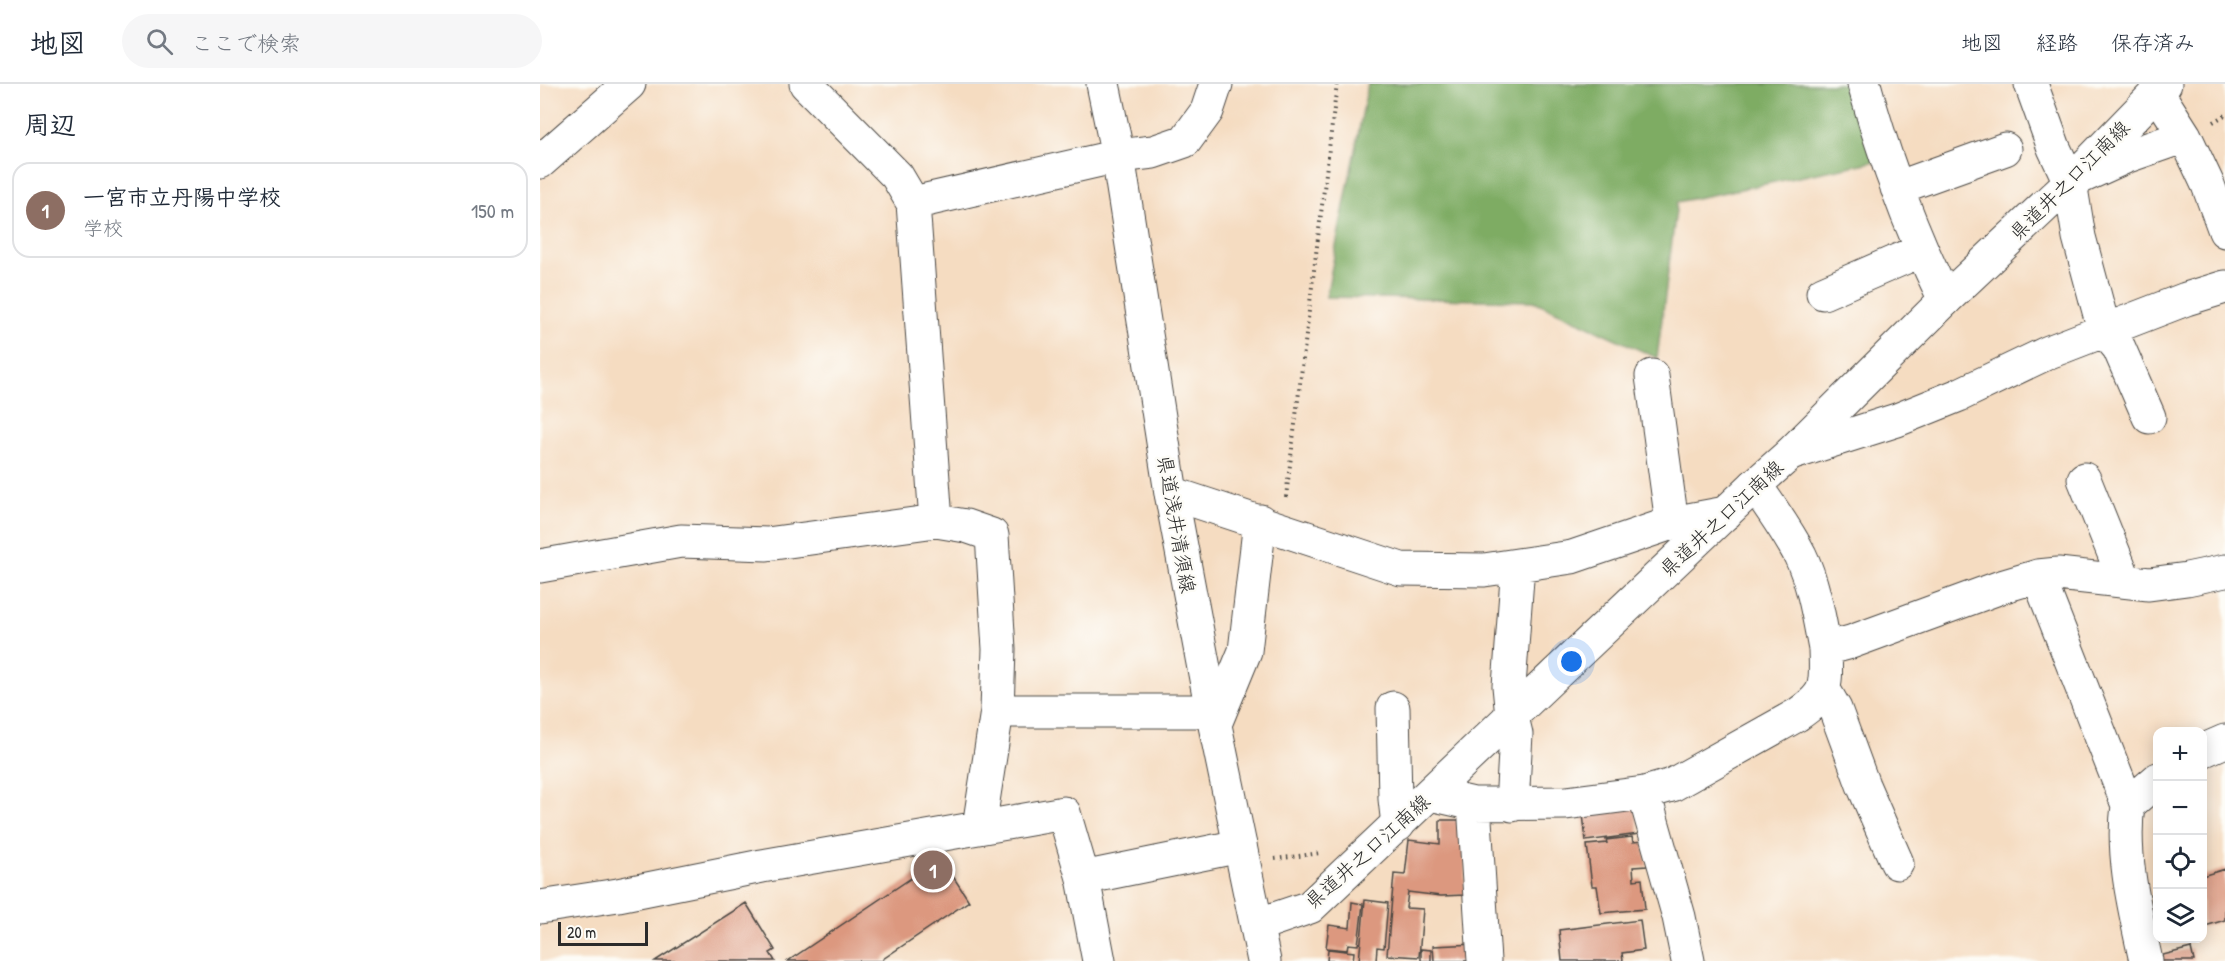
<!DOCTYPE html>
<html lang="ja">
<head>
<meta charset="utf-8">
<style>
  :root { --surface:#fff; --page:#f6f6f7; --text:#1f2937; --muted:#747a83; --line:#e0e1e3; --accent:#d1495b }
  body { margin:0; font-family:"Patrick Hand","Klee One",sans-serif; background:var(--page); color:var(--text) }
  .controls { position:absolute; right:18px; bottom:18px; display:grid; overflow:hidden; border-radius:12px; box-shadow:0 3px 15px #0003 }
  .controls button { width:54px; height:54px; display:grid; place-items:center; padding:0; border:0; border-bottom:2px solid var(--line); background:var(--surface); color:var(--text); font:30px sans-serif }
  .scale { position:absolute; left:18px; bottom:15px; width:90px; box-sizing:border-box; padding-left:6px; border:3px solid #2b2b2b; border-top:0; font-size:16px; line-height:21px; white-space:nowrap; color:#2b2b2b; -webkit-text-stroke:4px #fdfcf7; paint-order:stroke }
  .you { position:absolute; left:1032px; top:578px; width:21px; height:21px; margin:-15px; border:4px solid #fff; border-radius:50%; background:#1a73e8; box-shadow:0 0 0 9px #1a73e833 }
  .badge { display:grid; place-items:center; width:39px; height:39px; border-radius:50%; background:var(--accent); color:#fff; font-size:20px; font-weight:700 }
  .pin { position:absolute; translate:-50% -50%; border:3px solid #fff; box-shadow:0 2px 6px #0006 }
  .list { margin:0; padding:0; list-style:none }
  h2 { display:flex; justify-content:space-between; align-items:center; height:78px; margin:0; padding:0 24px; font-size:26px }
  h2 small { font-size:20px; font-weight:400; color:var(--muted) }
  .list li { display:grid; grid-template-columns:39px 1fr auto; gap:18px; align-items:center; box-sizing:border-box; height:96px; margin:0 12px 12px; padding:0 12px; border:2px solid var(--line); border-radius:18px }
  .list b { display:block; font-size:22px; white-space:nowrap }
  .list p { margin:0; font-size:20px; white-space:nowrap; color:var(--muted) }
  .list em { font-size:20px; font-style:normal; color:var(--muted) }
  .icon { flex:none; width:33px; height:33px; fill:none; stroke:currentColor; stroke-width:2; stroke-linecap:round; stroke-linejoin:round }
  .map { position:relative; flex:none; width:1685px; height:877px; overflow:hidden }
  header { display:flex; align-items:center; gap:36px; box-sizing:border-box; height:84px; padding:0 30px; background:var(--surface); border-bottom:2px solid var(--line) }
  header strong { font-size:28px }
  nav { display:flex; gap:33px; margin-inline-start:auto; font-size:21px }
  .search { width:420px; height:54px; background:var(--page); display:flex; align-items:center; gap:15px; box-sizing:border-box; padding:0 21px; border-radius:33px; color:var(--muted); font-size:22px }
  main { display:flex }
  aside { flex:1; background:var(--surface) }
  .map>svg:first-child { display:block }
</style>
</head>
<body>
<header>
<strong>地図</strong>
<div class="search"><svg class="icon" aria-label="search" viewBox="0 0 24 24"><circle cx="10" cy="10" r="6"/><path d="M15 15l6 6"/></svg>ここで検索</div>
<nav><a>地図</a><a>経路</a><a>保存済み</a></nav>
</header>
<main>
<aside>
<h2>周辺<small></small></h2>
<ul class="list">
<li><span class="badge" style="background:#8d6e63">1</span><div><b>一宮市立丹陽中学校</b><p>学校</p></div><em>150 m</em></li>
</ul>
</aside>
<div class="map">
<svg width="1685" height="877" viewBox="0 0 1685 877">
  <rect width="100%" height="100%" fill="#fdfcf7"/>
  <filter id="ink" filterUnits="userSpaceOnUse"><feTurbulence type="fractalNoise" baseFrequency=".0167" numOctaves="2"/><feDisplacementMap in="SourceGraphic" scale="12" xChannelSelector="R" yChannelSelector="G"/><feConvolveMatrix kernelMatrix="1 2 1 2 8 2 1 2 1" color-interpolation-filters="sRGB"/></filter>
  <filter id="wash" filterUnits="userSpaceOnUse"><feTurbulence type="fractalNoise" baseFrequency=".008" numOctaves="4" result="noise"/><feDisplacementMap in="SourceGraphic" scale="24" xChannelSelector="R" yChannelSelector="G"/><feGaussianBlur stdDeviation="1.35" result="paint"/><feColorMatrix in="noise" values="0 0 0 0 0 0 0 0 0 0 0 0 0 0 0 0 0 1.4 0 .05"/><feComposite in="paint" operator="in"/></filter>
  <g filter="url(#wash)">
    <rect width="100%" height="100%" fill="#f5dcc1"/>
    <!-- forest -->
    <path fill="#7eac64" stroke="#546c48" stroke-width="1.5" d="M828,0h502l7,77 -200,41 -20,156 -123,-57 -208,-4z"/>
    <g id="blocks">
      <!-- building -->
      <path fill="#dc987f" d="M1096,723l3,27 -53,7 -3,-27z
        M900,736h25v75l-24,1 -33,-4 -2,16 17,1 -4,48 -32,-2 7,-81 11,1 4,-35 31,4z
        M1092,753l1,5 11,-1 3,25 -14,1 1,13 8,-1 3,30 -44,4 -4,-27h-5l-5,-41 20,-2 -1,-3z
        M401,774l28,43 -86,58 1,2h-96z
        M1685,785v51l-23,7v-51z
        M825,816l23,3 -4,45 -7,-1 -1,14h-17z
        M812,818l11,2 -5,41 -10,-1 -1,6 -21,-2 3,-23 21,3z
        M206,819l29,47 -5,3 5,8h-120z
        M1100,836l4,30 -22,3 1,8h-61l-3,-31z
        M937,860l1,17h-44l-1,-15z
        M1651,864l3,13h-34l-1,-5z
        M788,865l26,3 -1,9h-26z
        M881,865l10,1v11h-10z"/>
    </g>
  </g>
  <g filter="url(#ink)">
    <use href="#blocks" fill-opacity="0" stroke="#494642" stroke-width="1.5"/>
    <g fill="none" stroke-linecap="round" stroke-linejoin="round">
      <!-- minor casing -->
      <g stroke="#494642" stroke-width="35">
        <path id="minor" d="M266,0l91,92 16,27 23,318 30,5 26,9 7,114 -2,62 -18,116
          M1324,0c20,74 47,146 81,216
          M1491,0l23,64 16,34 9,55 25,93 15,18 30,69
          M1617,8l28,44 23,49 17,46
          M0,78l89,-78
          M1530,98l55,-25 60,-21
          M1357,104l108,-39
          M373,119l205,-47 35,-4 32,-11 22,-30 9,-27
          M1283,209l99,-43
          M1112,292l20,147
          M1250,370l107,-34 62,-25 90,-43 137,-53 39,-12
          M1544,395l41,102
          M1215,401c16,23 32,45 45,70 14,29 19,63 25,94l26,-7 150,-55 37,-11 20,-2 91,10 38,-5 38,-8
          M631,409l230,76 83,1 88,-13 100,-34 54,-10
          M0,482l141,-25 86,3 169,-23
          M1498,492l90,229
          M1284,606l11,19 28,76 34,78
          M853,624l2,91 3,26
          M457,627h215
          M675,640l30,-73 15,-130
          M1662,667l23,-10
          M1104,709l35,124 9,44
          M890,710l44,10 10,157
          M934,720l92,-1 78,-10 28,-8 125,-70c32,-22 29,-29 28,-66
          M972,721l4,-71 -4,-17 -3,-31 9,-121
          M543,794l157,-32
          M0,823l78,-12 144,-29 302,-53 19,65 16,83
          M1606,877c-11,-51 -25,-104 -18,-156l30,-26"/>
      </g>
      <!-- major casing -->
      <g stroke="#494642" stroke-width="35">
        <path id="major" d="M563,0l15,72 53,337 41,218 52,250
          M717,841l53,-18 445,-422 35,-31 155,-154 125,-118 95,-98"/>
      </g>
      <!-- path -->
      <path stroke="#494642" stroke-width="4" stroke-dasharray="1.5 4.5" stroke-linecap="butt" d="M1673,38l12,-7
        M746,413l51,-413
        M735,775l46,-6"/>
      <!-- minor -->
      <use href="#minor" stroke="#fff" stroke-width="33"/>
      <!-- major -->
      <use href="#major" stroke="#fff" stroke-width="33"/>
    </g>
  </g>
  <g text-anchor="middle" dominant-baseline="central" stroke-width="5" stroke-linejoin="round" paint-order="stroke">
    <!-- street labels -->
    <g font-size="20" fill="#2b2b2b" stroke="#fdfcf7">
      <text transform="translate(1529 96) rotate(-45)">県道井之口江南線</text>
      <text transform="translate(1181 434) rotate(-43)">県道井之口江南線</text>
      <text transform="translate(637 440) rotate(80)">県道浅井清須線</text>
      <text transform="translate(827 767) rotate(-42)">県道井之口江南線</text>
    </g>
  </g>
</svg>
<div class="controls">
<button>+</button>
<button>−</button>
<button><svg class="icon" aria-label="locate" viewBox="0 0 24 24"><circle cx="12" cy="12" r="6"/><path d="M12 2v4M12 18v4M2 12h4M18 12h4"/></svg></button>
<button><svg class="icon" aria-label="layers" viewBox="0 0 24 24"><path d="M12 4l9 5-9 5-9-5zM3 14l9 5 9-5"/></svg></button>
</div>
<div class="scale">20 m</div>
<div class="you"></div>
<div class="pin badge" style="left:393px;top:786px;background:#8d6e63">1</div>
</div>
</main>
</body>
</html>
